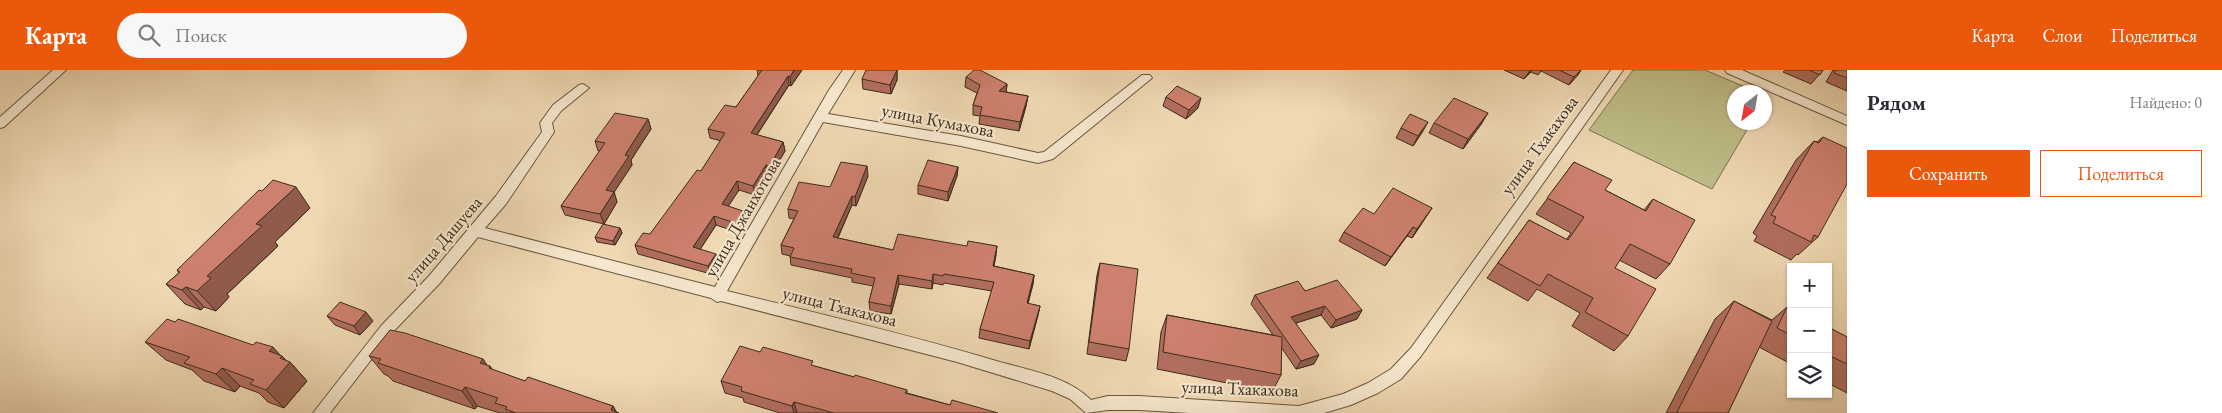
<!DOCTYPE html>
<html lang="ru">
<head>
<meta charset="utf-8">
<style>
  :root { --surface:#fff; --page:#f7f7f7; --text:#2b2b33; --muted:#7c7c81; --line:#e1e1e2; --accent:#ea580c }
  body { margin:0; font-family:"EB Garamond",serif; background:var(--page); color:var(--text) }
  .controls { position:absolute; right:15px; bottom:15px; display:grid; overflow:hidden; border-radius:0px; box-shadow:0 1px 4px #0004 }
  .controls button { width:45px; height:45px; display:grid; place-items:center; padding:0; border:0; border-bottom:1px solid var(--line); background:var(--surface); color:var(--text); font:25px sans-serif }
  .compass { position:absolute; left:1727px; top:15px; width:45px; height:45px; border-radius:50%; background:var(--surface); box-shadow:0 1px 4px #0004; rotate:211deg }
  .list { margin:0; padding:0; list-style:none }
  h2 { display:flex; justify-content:space-between; align-items:center; height:65px; margin:0; padding:0 20px; font-size:21px }
  h2 small { font-size:16px; font-weight:400; color:var(--muted) }
  .actions { display:flex; gap:10px; padding:15px 20px }
  .actions a { flex:1; padding:11px 0; border:1px solid var(--accent); border-radius:0px; text-align:center; font-size:18px; color:var(--accent) }
  .actions .main { background:var(--accent); color:#fff }
  .icon { flex:none; width:28px; height:28px; fill:none; stroke:currentColor; stroke-width:2; stroke-linecap:round; stroke-linejoin:round }
  .map { position:relative; flex:none; width:1847px; height:343px; overflow:hidden }
  header { display:flex; align-items:center; gap:30px; box-sizing:border-box; height:70px; padding:0 25px; background:var(--accent); color:#fff }
  header strong { font-size:24px }
  nav { display:flex; gap:28px; margin-inline-start:auto; font-size:18px }
  .search { width:350px; height:45px; background:var(--page); display:flex; align-items:center; gap:12px; box-sizing:border-box; padding:0 18px; border-radius:28px; color:var(--muted); font-size:19px }
  main { display:flex }
  aside { flex:1; background:var(--surface) }
  .map>svg:first-child { display:block }
</style>
</head>
<body>
<header>
<strong>Карта</strong>
<div class="search"><svg class="icon" aria-label="search" viewBox="0 0 24 24"><circle cx="10" cy="10" r="6"/><path d="M15 15l6 6"/></svg>Поиск</div>
<nav><a>Карта</a><a>Слои</a><a>Поделиться</a></nav>
</header>
<main>
<div class="map">
<svg width="1847" height="343" viewBox="0 0 1847 343">
  <rect width="100%" height="100%" fill="#efd8b2"/>
  <filter id="stains"><feTurbulence type="fractalNoise" baseFrequency=".004" numOctaves="4"/><feColorMatrix values="0 0 0 0 .2 0 0 0 0 .09 0 0 0 0 .02 0 0 0 .5 -.17"/></filter>
  <radialGradient id="worn" r=".72"><stop offset=".6" stop-color="#630" stop-opacity="0"/><stop offset="1" stop-color="#630" stop-opacity=".3"/></radialGradient>
  <!-- green -->
  <path fill="#bebd88" stroke="#7d7452" d="M1633,0h72l52,22h-23v30l17,1 -39,66 -123,-59z"/>
  <g fill="none" stroke-linecap="round" stroke-linejoin="round">
    <!-- minor casing -->
    <g stroke="#695741" stroke-width="2">
      <path id="minor" d="M53,0h13l-62,57 -4,1v-11z
        M843,0h12l-27,44 133,22 77,17 6,-1 98,-77h8l2,3 -99,81 -15,4 -77,-17 -138,-24 -96,169c89,22 178,43 266,69 33,10 73,15 98,40l17,-4h31l160,10 44,-12 25,-11 23,-14 20,-21 200,-278h12l-202,286 -20,23 -23,14 -27,12 -27,8h-134l-51,-3h-31l-22,3 -16,-14 -18,-8 -95,-29 -236,-61 -4,1 -6,-4 -233,-61 -39,47 -48,50 -61,79h-17l68,-87 48,-50 67,-80 46,-64 -2,-9 13,-18 26,-20 4,-1 6,4 -28,23 -9,12 2,9 -48,72 -21,24 230,59 114,-197z
        M1725,0h17l105,46v9l-120,-52z"/>
    </g>
    <!-- minor -->
    <use href="#minor" fill="#f5e6cd" fill-rule="evenodd"/>
  </g>
  <!-- wall -->
  <path fill="#b16e5f" stroke="#3c2c1b" d="M757,0h45l-11,16 -2,-1 -32,50 26,7 2,9 -14,24 -3,-1 -13,21 -16,-5 -11,16 20,15 -8,12 -24,-8 -16,24 18,14 -7,11 -73,-20 -3,-9 15,-11 51,-63 20,-30 -11,-3 -2,-9 28,-22 22,-31z
    M897,0v10l-6,14 -28,-5 -1,-10z
    M1504,0h77l-12,15 -28,-14 -3,4 -7,-3 -7,7z
    M1785,0h38l-12,14 -28,-12z
    M1833,0h14v21l-21,-9z
    M966,7l41,7 -1,8 22,4 -2,10 -7,25 -40,-7 1,-8 -7,-1v-10l4,-12 -12,-6z
    M1166,27l32,11 -12,11 -23,-13z
    M648,49l3,10 -20,31 1,5 -18,27 3,10 -13,22 -39,-9 -4,-9 39,-55h-2l-3,-10z
    M1434,53h48l-19,26 -34,-16z
    M1401,58l22,3 -10,15 -17,-8z
    M1823,67l-5,100 -20,18 -1,-1 -6,6 -37,-19 3,-5 -4,-3 43,-73 18,-19 3,1z
    M1574,92l31,28 39,20 9,-11 17,65 -14,15 -37,-19 -4,8 13,68 -14,15 -42,-25 8,-13 -43,-24 -9,12 -41,-23 42,-58 37,20 5,-7 -35,-19z
    M958,97l-1,9 -9,25 -30,-7v-9z
    M868,106l-12,30 -4,-1 -14,33 55,12 103,5 -2,11 40,9 -1,9 -5,20 12,2 -2,9 -9,34 -50,-11 1,-9 12,-38 -48,-8 -1,2 -10,-2 -1,6 -33,-5 -8,30 -21,-3 -1,-9 4,-16 -21,-4v-4l-61,-13 -1,-9 -8,-2 -1,-9 13,-26 -5,-1 -1,-9 42,-22z
    M310,138l-35,34 3,4 -51,48 2,3 -13,14 -12,-4 -3,3 -16,-6 -19,-20 13,-11 -2,-3z
    M1432,138l-20,30 -5,-2 -22,30 -46,-25 5,-9 30,-18z
    M620,158l2,5 -7,12 -18,-3 -2,-5z
    M1100,193l29,86 -3,12 -39,-7 10,-79z
    M1305,221l57,19 -5,9 -26,9 -10,-13 -25,8 18,41 -18,5 -15,-22v28l-9,17 -115,-23 4,-37 6,-17 106,20 -22,-31 4,-9z
    M1734,231l38,19 15,-13 4,1v56l-32,-17 -31,66h-62l49,-94z
    M327,246l46,5 -13,14 -25,-10z
    M1828,257l19,10v56l-19,-10z
    M145,272l142,19 3,1 17,19 -23,27 -16,-6 -9,-9 -19,-7 -5,6 -31,-11 -12,-11 -26,-10z
    M369,286l114,3 4,7h3l2,4 33,11 88,25 3,6 3,1h-119l-23,-7 -2,3 -82,-28 -5,-5 -4,-2z
    M814,296l40,11 53,13v3l43,12 48,8h-218l-36,-11 -1,-4 -18,-5 -4,-12z"/>
  <!-- shaded-wall -->
  <path fill="#905a4d" stroke="#3c2c1b" d="M794,0h8l-11,16 -1,-9z
    M897,0v10l-6,14 -1,-9z
    M1530,0h2l-8,9 5,-7z
    M1581,0l-3,5 -9,10 5,-8z
    M788,6l1,9 -37,57 -1,-9z
    M1007,14l-1,10 -7,-3z
    M1028,26l-2,10 -7,25 1,-9z
    M1201,28l-3,10 -12,11 3,-9z
    M1488,43l-6,10 -19,26 5,-10z
    M648,49l3,10 -20,31 1,5 -23,35 -3,-10 19,-35z
    M1428,52l-5,9 -10,15 5,-10z
    M783,72l2,9 -14,24 -1,-9z
    M766,95l2,9 -13,21 -2,-9z
    M867,96l1,10 -12,30 -1,-9z
    M958,97l-1,9 -9,25v-9z
    M737,111l2,9 -15,23 -2,-9z
    M296,117l14,21 -35,34 3,4 -51,48 2,3 -13,14 -19,-20 10,-15 49,-52z
    M614,122l3,10 -13,22 -4,-10z
    M852,126v9l-18,40 -1,-8z
    M1432,138l-20,30 5,-9z
    M746,142l2,9 -8,12 -2,-9z
    M714,146l2,9 -20,31 -3,-9z
    M1413,157l-6,9 -22,30 6,-9z
    M620,158l2,5 -7,12 -2,-4z
    M997,176l-1,9 -4,20 1,-9z
    M716,184l2,9 -7,11 -3,-8z
    M933,204v9l-1,6v-8z
    M898,205l1,9 -8,30v-8z
    M1034,205l-1,9 -8,28 2,-9z
    M186,217l18,20 -3,3 -19,-20z
    M1040,236l-2,9 -9,34 1,-8z
    M1325,236l-4,9 -34,11 4,-9z
    M1362,240l-5,9 -26,9 5,-8z
    M366,242l7,9 -13,14 -6,-9z
    M273,277l8,9h1l7,7 1,-1 17,19 -23,27 -18,-18 3,-39z
    M1319,285l-5,9 -18,5 5,-8z
    M483,289l6,9 1,-2 12,19 -22,-22z
    M222,298l18,18 -5,6 -19,-18z
    M465,317l12,19 -2,3 -13,-18z
    M794,332l3,11h-3l-2,-7z
    M613,336l4,7 -6,-3z"/>
  <!-- building -->
  <path fill="#ce806e" stroke="#3c2c1b" d="M762,0h32l-4,7 -2,-1 -37,57 32,9 -13,24 -4,-1 -13,21 -16,-5 -15,23 24,8 -8,12 -24,-8 -21,31 23,7 -8,12 -73,-21 8,-12 7,1 47,-64 4,1 24,-38 -17,-4 17,-24 11,2z
    M866,0h31l-7,15 -28,-6z
    M974,0h6l27,14 -8,7 29,5 -8,26 -40,-7 2,-8 -9,-2 7,-20 -14,-8z
    M1559,0h22l-7,7z
    M1809,0h14l-3,5z
    M1836,0h11v8l-13,-5z
    M1177,16l24,12 -12,12 -23,-13z
    M1454,28l34,15 -20,26 -34,-16z
    M615,43l33,6 -23,36 4,1 -23,34 8,2 -14,22 -39,-8 44,-63 -10,-2z
    M1410,44l18,8 -10,14 -17,-8z
    M1823,67l24,11v36l-29,53 -4,-2 -3,7 -38,-19 3,-6 -5,-2 43,-74 5,2z
    M928,90l30,7 -10,25 -30,-7z
    M841,92l26,4 -12,31 -3,-1 -19,41 60,13 5,-16 69,12 1,-5 29,5 -4,20 41,9 -7,28 13,3 -10,35 -50,-12 14,-47 -50,-8 -1,2 -10,-2 -1,7 -34,-6 -7,31 -22,-4 6,-24 -24,-5 1,-4 -62,-12 4,-9 -13,-3 17,-34 -10,-2 11,-27 31,5z
    M1574,92l38,18 -7,10 41,21 7,-12 42,21 -25,44 -40,-20 -15,24 41,21 -28,47 -43,-24 8,-14 -45,-24 -8,12 -42,-23 31,-43 39,20 16,-23 -37,-19z
    M273,110l23,7 -40,37 6,2 -55,50 4,2 -14,13 -11,-4 -4,3 -16,-6 14,-12 -3,-2 82,-80 3,1z
    M1393,118l39,20 -15,21 -4,-2 -22,30 -47,-25 19,-24 11,6z
    M603,154l17,4 -7,13 -18,-4z
    M1100,193l38,6 -9,80 -40,-7z
    M1337,210l25,30 -26,10 -11,-14 -34,11 28,38 -18,6 -46,-66 43,-14 7,10z
    M1734,231l38,20 -44,92h-50l-1,-1z
    M340,232l26,10 -12,14 -27,-10z
    M1787,237l4,1v27l-14,-7z
    M1167,245l115,22 -1,38 -118,-23z
    M167,249l8,3 3,-3 75,26 3,-3 17,5 -4,4 13,5 -2,2 10,4 -24,28 -16,-6 4,-4 -32,-12 -6,6 -32,-11 6,-6 -45,-15z
    M1828,257l19,10v27l-19,-9z
    M390,260l15,3 78,26 -3,4 10,3 -1,2 36,13 3,-4 85,29 -2,4 8,3h-103l-11,-4 2,-2 -12,-4 3,-5 -33,-11 -3,4 -84,-28 3,-4 -12,-3z
    M740,276l20,6 3,-5 50,14 -2,4 43,12 1,-2 52,15 -2,3 45,12 2,-5 46,13h-164l-40,-11 -2,4 -51,-15 1,-4 -21,-6z"/>
  <g text-anchor="middle" dominant-baseline="central" stroke-width="4.5" stroke-linejoin="round" paint-order="stroke">
    <!-- street labels -->
    <g font-size="18" fill="#3c2c1b" stroke="#f5e6cd">
      <text transform="translate(938 50) rotate(11)">улица Кумахова</text>
      <text transform="translate(1539 75) rotate(-54)">улица Тхакахова</text>
      <text transform="translate(742 147) rotate(-60)">улица Джанхотова</text>
      <text transform="translate(443 169) rotate(-49)">улица Дашуева</text>
      <text transform="translate(840 236) rotate(14)">улица Тхакахова</text>
      <text transform="translate(1240 318) rotate(2)">улица Тхакахова</text>
    </g>
  </g>
  <rect width="100%" height="100%" filter="url(#stains)"/>
  <rect width="100%" height="100%" fill="url(#worn)"/>
</svg>
<div class="controls">
<button>+</button>
<button>−</button>
<button><svg class="icon" aria-label="layers" viewBox="0 0 24 24"><path d="M12 4l9 5-9 5-9-5zM3 14l9 5 9-5"/></svg></button>
</div>
<svg class="compass" viewBox="-18 -18 36 36"><path d="M0-13l5 13h-10z" fill="#e53935"/><path d="M0 13l5-13h-10z" fill="#7c7c81"/></svg>
</div>
<aside>
<h2>Рядом<small>Найдено: 0</small></h2>
<ul class="list">
</ul>
<div class="actions"><a class="main">Сохранить</a><a>Поделиться</a></div>
</aside>
</main>
</body>
</html>
